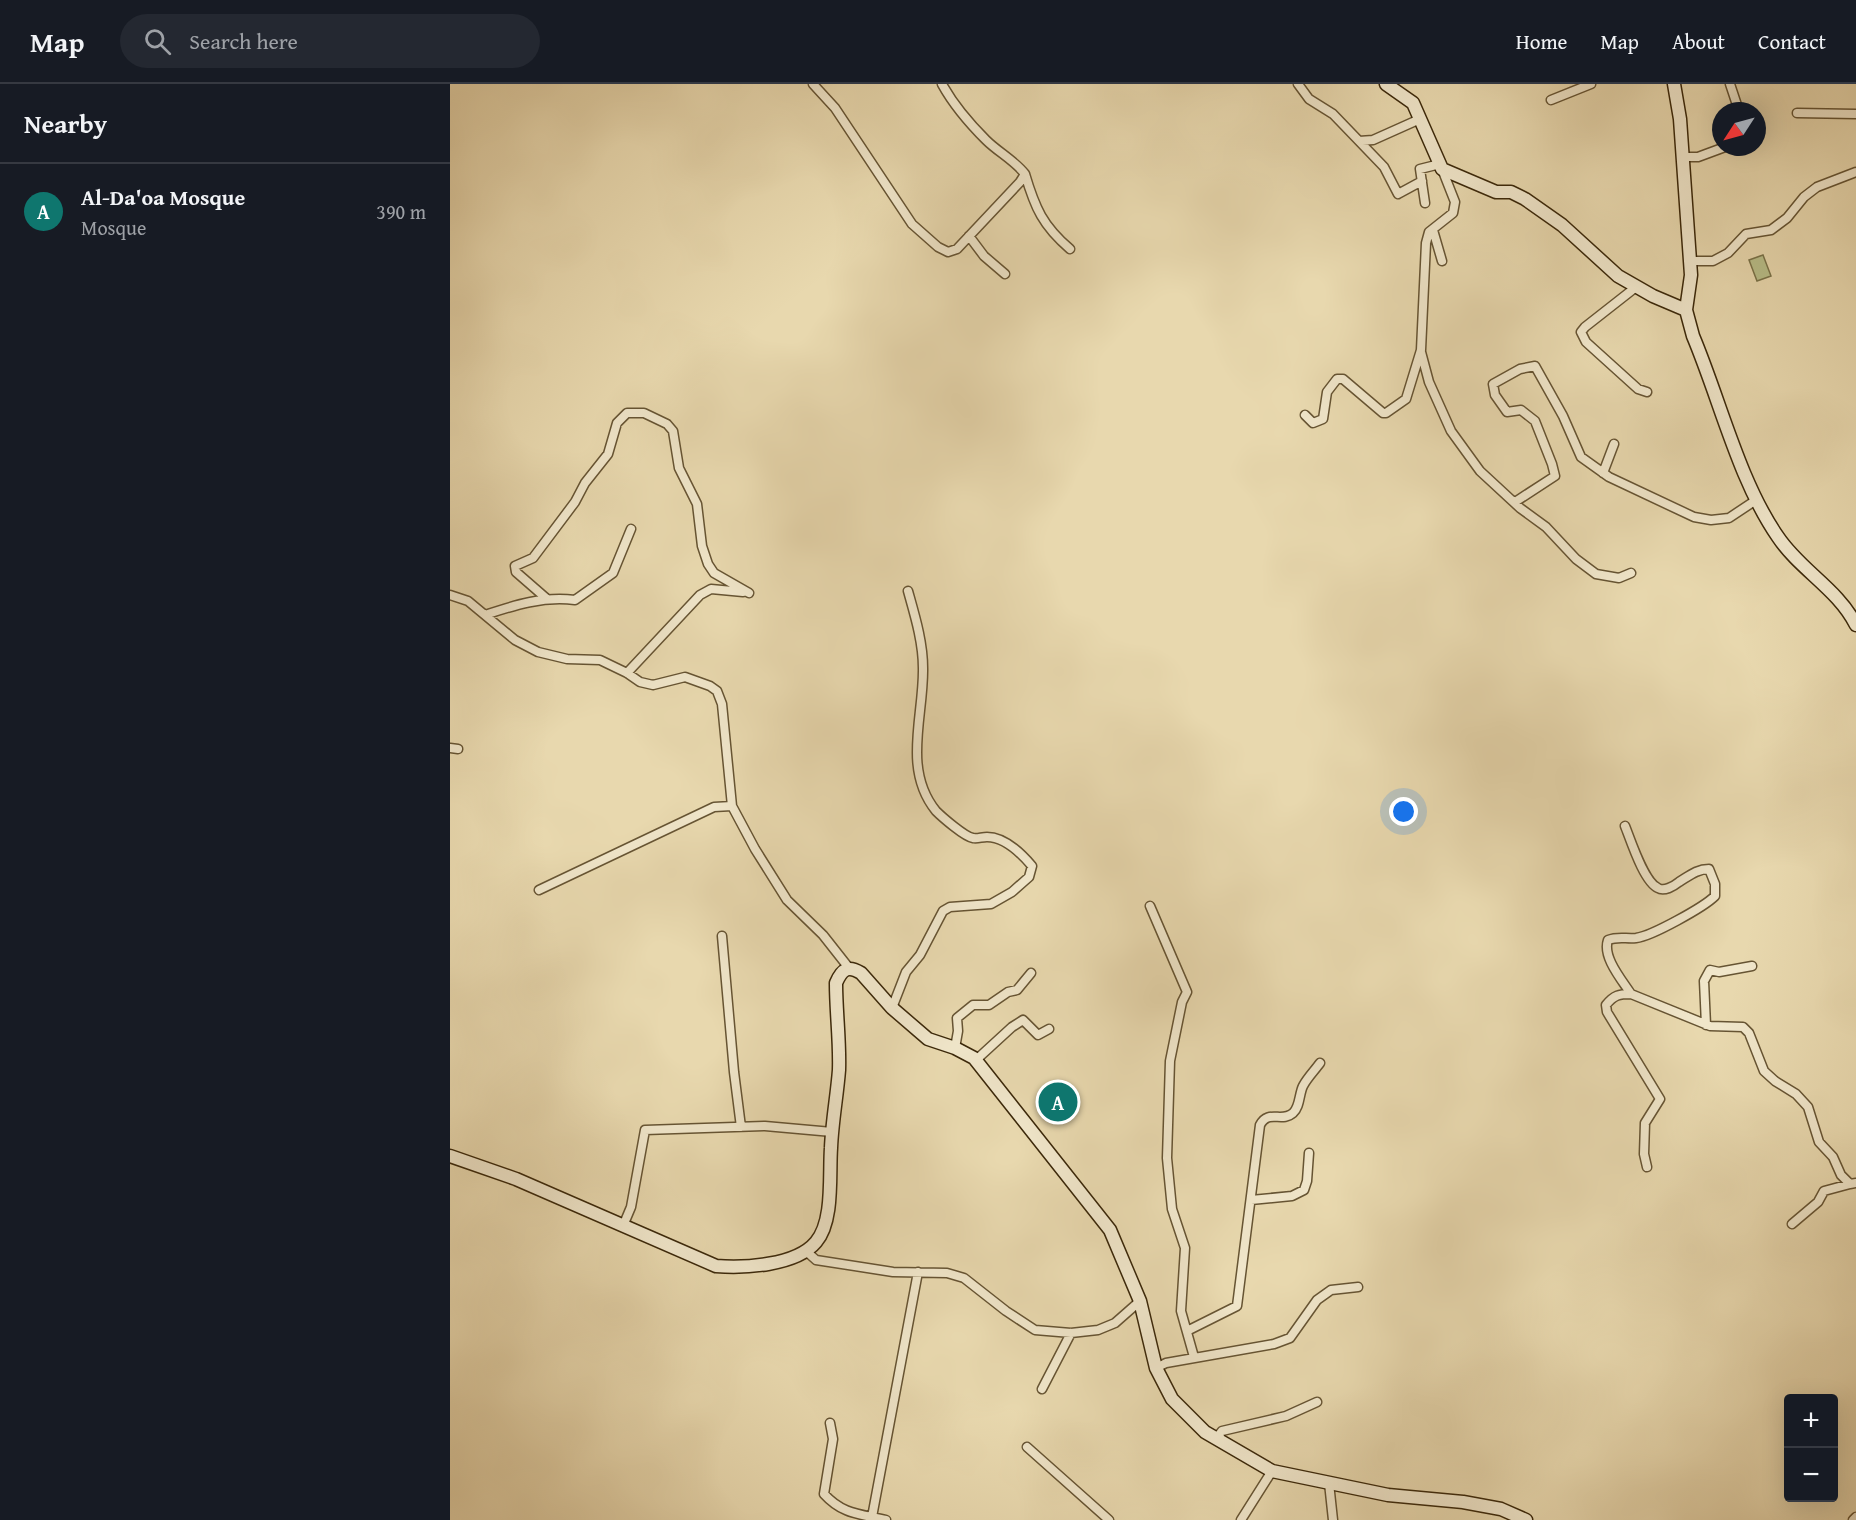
<!DOCTYPE html>
<html lang="en">
<head>
<meta charset="utf-8">
<style>
  :root { --surface:#171b24; --page:#242831; --text:#f1f3f6; --muted:#9ea1a6; --line:#363941; --accent:#0f766e }
  body { margin:0; font-family:"Gentium Book Plus",serif; background:var(--page); color:var(--text) }
  .controls { position:absolute; right:18px; bottom:18px; display:grid; overflow:hidden; border-radius:6px; box-shadow:0 6px 24px #0002 }
  .controls button { width:54px; height:54px; display:grid; place-items:center; padding:0; border:0; border-bottom:2px solid var(--line); background:var(--surface); color:var(--text); font:30px sans-serif }
  .compass { position:absolute; left:1262px; top:18px; width:54px; height:54px; border-radius:50%; background:var(--surface); box-shadow:0 6px 24px #0002; rotate:234deg }
  .you { position:absolute; left:954px; top:728px; width:21px; height:21px; margin:-15px; border:4px solid #fff; border-radius:50%; background:#1a73e8; box-shadow:0 0 0 9px #1a73e833 }
  .badge { display:grid; place-items:center; width:39px; height:39px; border-radius:50%; background:var(--accent); color:#fff; font-size:20px; font-weight:700 }
  .pin { position:absolute; translate:-50% -50%; border:3px solid #fff; box-shadow:0 2px 6px #0006 }
  .list { margin:0; padding:0; list-style:none }
  h2 { display:flex; justify-content:space-between; align-items:center; height:78px; margin:0; padding:0 24px; font-size:26px }
  h2 small { font-size:20px; font-weight:400; color:var(--muted) }
  .list li { display:grid; grid-template-columns:39px 1fr auto; gap:18px; align-items:center; box-sizing:border-box; height:96px; padding:0 24px; border-top:2px solid var(--line) }
  .list b { display:block; font-size:22px; white-space:nowrap }
  .list p { margin:0; font-size:20px; white-space:nowrap; color:var(--muted) }
  .list em { font-size:20px; font-style:normal; color:var(--muted) }
  .icon { flex:none; width:33px; height:33px; fill:none; stroke:currentColor; stroke-width:2; stroke-linecap:round; stroke-linejoin:round }
  .map { position:relative; flex:none; width:1406px; height:1436px; overflow:hidden }
  header { display:flex; align-items:center; gap:36px; box-sizing:border-box; height:84px; padding:0 30px; background:var(--surface); border-bottom:2px solid var(--line) }
  header strong { font-size:28px }
  nav { display:flex; gap:33px; margin-inline-start:auto; font-size:21px }
  .search { width:420px; height:54px; background:var(--page); display:flex; align-items:center; gap:15px; box-sizing:border-box; padding:0 21px; border-radius:33px; color:var(--muted); font-size:22px }
  main { display:flex }
  aside { flex:1; background:var(--surface) }
  .map>svg:first-child { display:block }
</style>
</head>
<body>
<header>
<strong>Map</strong>
<div class="search"><svg class="icon" aria-label="search" viewBox="0 0 24 24"><circle cx="10" cy="10" r="6"/><path d="M15 15l6 6"/></svg>Search here</div>
<nav><a>Home</a><a>Map</a><a>About</a><a>Contact</a></nav>
</header>
<main>
<aside>
<h2>Nearby<small></small></h2>
<ul class="list">
<li><span class="badge">A</span><div><b>Al-Da'oa Mosque</b><p>Mosque</p></div><em>390 m</em></li>
</ul>
</aside>
<div class="map">
<svg width="1406" height="1436" viewBox="0 0 1406 1436">
  <rect width="100%" height="100%" fill="#e8d8ae"/>
  <filter id="stains"><feTurbulence type="fractalNoise" baseFrequency=".00333" numOctaves="4"/><feColorMatrix values="0 0 0 0 .2 0 0 0 0 .09 0 0 0 0 .02 0 0 0 .5 -.17"/></filter>
  <radialGradient id="worn" r=".72"><stop offset=".6" stop-color="#630" stop-opacity="0"/><stop offset="1" stop-color="#630" stop-opacity=".3"/></radialGradient>
  <!-- pitch -->
  <path fill="#b8be89" stroke="#7a734a" stroke-width="1.5" d="M1313,171l8,21 -14,5 -8,-21z"/>
  <g fill="none" stroke-linecap="round" stroke-linejoin="round">
    <!-- street casing -->
    <g stroke="#665433" stroke-width="11">
      <path id="street" d="M363,0l22,24 77,116 26,23 10,5 9,-3 63,-67 5,-8c-11,-14 -27,-22 -39,-34 -17,-17 -33,-36 -44,-56
        M848,0l11,15 24,15 26,27 14,-1 47,-21
        M1280,0l9,27
        M1101,16l40,-16
        M1347,29l59,1
        M1307,42h1
        M909,57l25,26 14,27 24,-13
        M1233,73h15l27,-10
        M575,90c10,34 18,52 45,75
        M975,119l-5,-34 20,-5
        M983,146l9,31
        M519,152l15,20 21,18
        M1240,177h23l15,-8 18,-19 25,-4 16,-12 17,-21 13,-10 39,-15
        M1186,203l-51,40 -4,5 5,10 52,47 9,3
        M971,268l8,30 22,49 29,40 40,37 26,19 30,32 20,15 23,4 12,-5
        M855,331l8,8 10,-4 4,-27 10,-13h6l40,34h3l20,-14 15,-49 5,-107 3,-11 24,-19 2,-11 -13,-33
        M1153,389l11,-29
        M1065,418l40,-26 -3,-12 -17,-43 -14,-11 -14,2 -12,-17 -2,-11 27,-15 15,-3 28,50 18,41 28,20 85,40 17,3 18,-2 27,-18
        M0,511l18,6 47,39 23,12 29,7 33,1 27,13 13,9 13,3 32,-8 25,9 7,5 5,13 10,102 23,43 32,51 36,35 26,33
        M97,515l-31,-27 -1,-6 18,-8 42,-56 10,-19 23,-29 9,-31 10,-10h17l23,11 6,7 6,37 18,36 5,42 6,18 6,9 35,20
        M35,531c30,-10 58,-19 90,-15l38,-27 18,-44
        M177,589l73,-78 11,-6 32,3
        M0,664l8,1
        M1175,742c6,15 19,56 33,62 6,4 16,-2 21,-6 10,-6 18,-13 30,-13l6,15v12c-11,11 -63,40 -79,42 -10,1 -18,-2 -28,2 -6,17 14,40 23,54l79,32 33,1 6,6 15,38 11,10 21,13 12,13 11,35 14,15 8,18 9,9 6,-1
        M89,806l175,-83 18,-1
        M700,822l37,86 -5,10 -12,59 -3,97 5,51 13,39 -4,63 13,46
        M272,852l12,136 7,55
        M1181,910c-12,0 -17,1 -25,11l1,7 53,87 -15,24 -1,31 3,13
        M442,924l14,-36 14,-17 23,-44 7,-4 41,-3 21,-12 17,-15 3,-11c-11,-13 -27,-29 -45,-29 -5,0 -10,2 -14,1 -8,-1 -31,-21 -37,-27 -34,-42 -12,-95 -13,-143 0,-26 -8,-52 -15,-77
        M1256,941l-2,-44 6,-11 9,2 33,-6
        M505,964l3,-17 -1,-13 16,-13h16l19,-13 9,-2 14,-17
        M526,976l36,-33 11,-7 15,15 11,-6
        M801,1116l41,-4 12,-6 3,-9 2,-28
        M1342,1140l26,-22 6,-11 26,-7
        M173,1142l8,-19 14,-77 120,-4 67,6
        M356,1167l10,9 77,12 54,1 17,5 42,33 29,19 36,3 27,-3 17,-7 25,-22
        M737,1247l50,-25 23,-181c8,-16 22,-2 33,-12 7,-6 6,-19 10,-27 4,-8 12,-16 17,-23
        M706,1284l10,-5 108,-19 16,-6 27,-38 14,-10 27,-3
        M592,1305l29,-56
        M380,1339l3,16 -9,55c19,21 37,20 62,26
        M766,1355l6,-8 64,-15 31,-14
        M577,1363l82,73
        M879,1399l4,37
        M422,1433l46,-245
        M791,1436l31,-49
        M1403,1436l3,-3"/>
    </g>
    <!-- secondary casing -->
    <g stroke="#3b280a" stroke-width="15">
      <path id="secondary" d="M936,0l27,19 29,66 54,23h15l14,7 37,26 56,51 35,20 33,14
        M1224,0l6,35 11,156 -5,35 7,26c27,64 46,145 85,201 22,33 60,52 78,88
        M0,1072l66,23 200,87c28,2 80,0 100,-24 18,-21 13,-67 15,-94 1,-26 6,-52 8,-78 1,-29 -3,-58 -3,-87 6,-14 12,-18 25,-10l31,35 36,31 27,9 19,10 136,172 30,71 16,67 16,31 33,33 67,39 116,24 75,7 38,7 25,11"/>
    </g>
    <!-- street -->
    <use href="#street" stroke="#f0e6ca" stroke-width="8"/>
    <!-- secondary -->
    <use href="#secondary" stroke="#f0e6ca" stroke-width="12"/>
  </g>
  <rect width="100%" height="100%" filter="url(#stains)"/>
  <rect width="100%" height="100%" fill="url(#worn)"/>
</svg>
<div class="controls">
<button>+</button>
<button>−</button>
</div>
<svg class="compass" viewBox="-18 -18 36 36"><path d="M0-13l5 13h-10z" fill="#e53935"/><path d="M0 13l5-13h-10z" fill="#9ea1a6"/></svg>
<div class="you"></div>
<div class="pin badge" style="left:608px;top:1018px">A</div>
</div>
</main>
</body>
</html>
